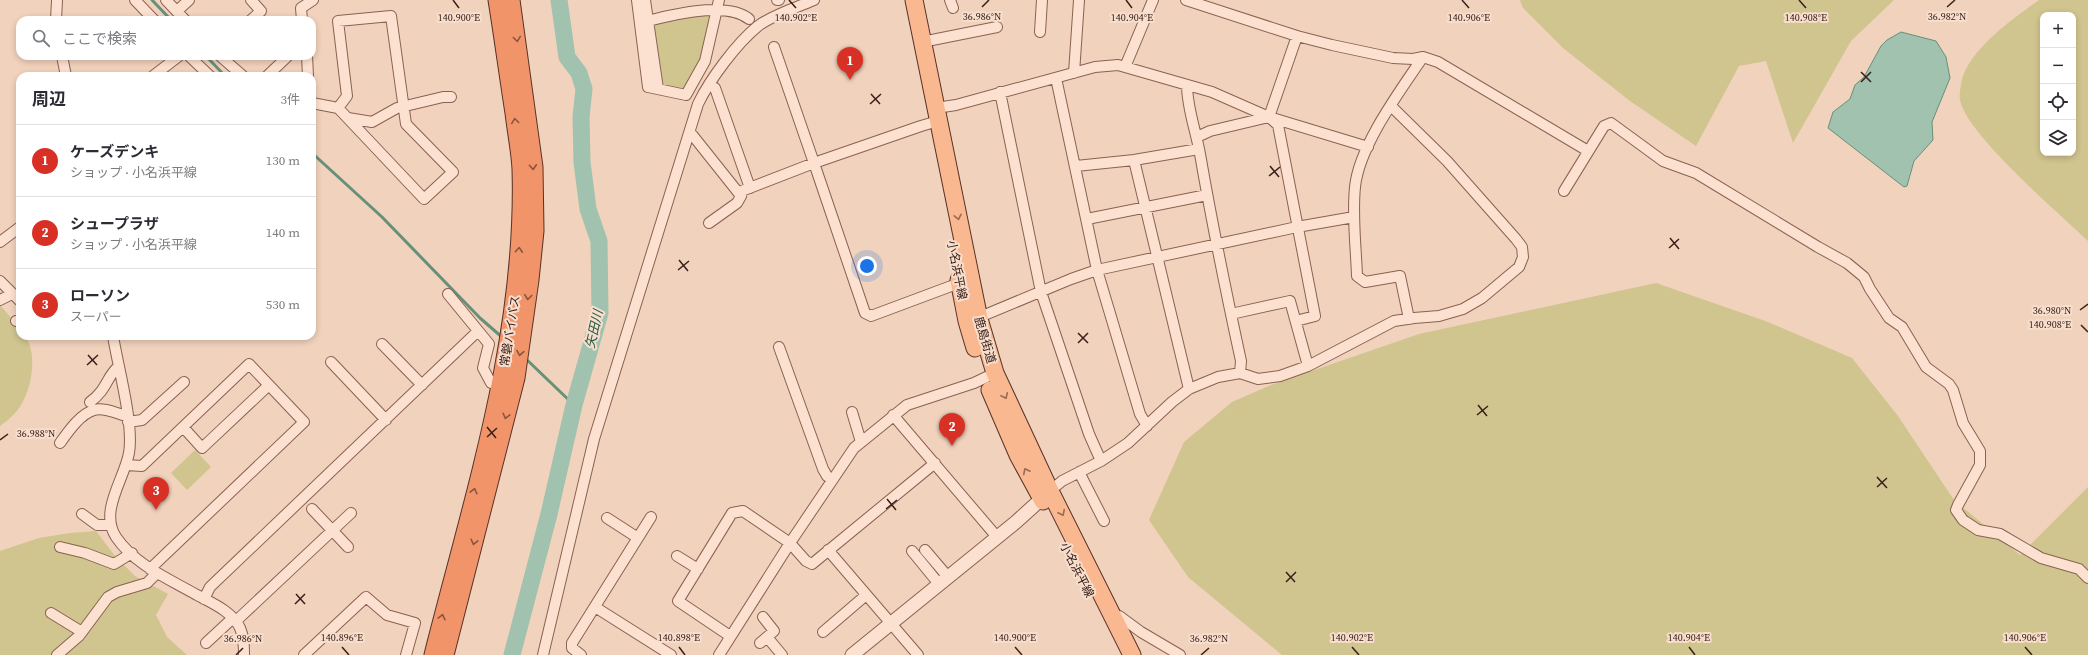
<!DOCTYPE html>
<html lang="ja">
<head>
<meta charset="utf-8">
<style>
  :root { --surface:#fff; --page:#f7f7f7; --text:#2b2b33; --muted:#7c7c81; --line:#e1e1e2; --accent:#d93025 }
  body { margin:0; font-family:"Source Serif 4","Noto Sans JP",serif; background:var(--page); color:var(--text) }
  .controls { position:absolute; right:12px; top:12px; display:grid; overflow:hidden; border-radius:8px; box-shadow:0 2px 6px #0003 }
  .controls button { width:36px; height:36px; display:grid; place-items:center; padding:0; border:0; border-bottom:1px solid var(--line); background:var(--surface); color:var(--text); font:20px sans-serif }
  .you { position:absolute; left:867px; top:266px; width:14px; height:14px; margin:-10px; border:3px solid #fff; border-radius:50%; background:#1a73e8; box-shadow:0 0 0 6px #1a73e833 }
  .badge { display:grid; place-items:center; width:26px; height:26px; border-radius:50%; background:var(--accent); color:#fff; font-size:13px; font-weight:700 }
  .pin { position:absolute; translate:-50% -33px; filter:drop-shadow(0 1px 2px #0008) }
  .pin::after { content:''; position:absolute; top:21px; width:14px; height:12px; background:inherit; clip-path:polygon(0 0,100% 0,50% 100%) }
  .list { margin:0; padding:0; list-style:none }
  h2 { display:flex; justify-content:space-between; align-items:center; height:52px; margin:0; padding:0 16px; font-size:17px }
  h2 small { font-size:13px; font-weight:400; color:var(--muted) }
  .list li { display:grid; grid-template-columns:26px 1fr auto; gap:12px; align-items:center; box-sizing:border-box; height:72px; padding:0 16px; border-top:1px solid var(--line) }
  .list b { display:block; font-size:15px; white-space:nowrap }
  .list p { margin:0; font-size:13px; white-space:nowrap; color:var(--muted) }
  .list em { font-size:13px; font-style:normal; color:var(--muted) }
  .icon { flex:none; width:22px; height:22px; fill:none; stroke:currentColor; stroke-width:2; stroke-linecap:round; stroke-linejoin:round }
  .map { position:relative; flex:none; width:2088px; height:655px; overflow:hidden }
  .search { position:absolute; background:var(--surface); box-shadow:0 2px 6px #0003; left:16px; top:16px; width:300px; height:44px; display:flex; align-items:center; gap:10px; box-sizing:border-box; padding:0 14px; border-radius:12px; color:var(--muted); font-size:15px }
  .panel { position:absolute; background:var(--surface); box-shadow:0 2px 6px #0003; left:16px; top:72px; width:300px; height:268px; border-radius:12px }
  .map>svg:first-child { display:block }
</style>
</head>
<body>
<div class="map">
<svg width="2088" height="655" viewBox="0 0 2088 655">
  <rect width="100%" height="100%" fill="#f1d2bc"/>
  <!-- green -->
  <path fill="#d0c48f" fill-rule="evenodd" d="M1520,0h374l-43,41 -58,102 -27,-82 -27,5 -43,80 -66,-45 -67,-53 -40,-40z
    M2039,0h49v241c-28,-27 -121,-106 -128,-141 -1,-5 1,-18 3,-24 11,-30 51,-58 76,-76zM2043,15h30v138h-30z
    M707,15l4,3c-6,21 -11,57 -28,71l-29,-5 -8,-57 37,-9z
    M1656,283l112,39 84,36 46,58 56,84 66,55 68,-68v168h-806l-94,-78 -39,-57 35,-78 48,-40 39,-17 148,-51z
    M0,305l20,23v8h5c14,19 6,59 -9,76 -4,5 -11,10 -16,14z
    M195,450l16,17 -24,23 -16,-17z
    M96,531l19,25 20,20 33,18 -12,21 11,22 20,18h-187v-104l39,-13 31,-5z"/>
  <!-- water -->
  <path fill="#a0c2ae" stroke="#67907a" d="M1901,32l35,9 10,16 4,21 -18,44 1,18 -19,21 -7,25 -3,1 -76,-59 5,-16 17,-13 5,-14 9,-8 17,-31 6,-6z"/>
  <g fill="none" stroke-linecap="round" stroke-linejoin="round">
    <!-- stream -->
    <path stroke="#67907a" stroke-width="3" d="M152,0l19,20
      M206,56l19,20
      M312,153l70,64 98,101 23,20
      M525,358l49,47"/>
    <!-- river -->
    <path stroke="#a0c2ae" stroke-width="17" d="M512,655l37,-141 25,-109 26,-92 -1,-72 -11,-32 -6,-47 -1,-45 3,-28 -5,-16 -12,-16 -8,-57"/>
    <!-- minor casing -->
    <g stroke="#8a6154" stroke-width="12">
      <path id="minor" d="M135,0l19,20
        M166,0l19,20
        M637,0l11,87 38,8 19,-34 14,-61
        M645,0l13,89
        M777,0h2
        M950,0l3,8
        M1186,0l111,36 35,9 61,13 20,1 10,-2 15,5 150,89
        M177,11l12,-11
        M56,20l1,-20
        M251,20l10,-9 -10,-11
        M302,20l-1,-12 12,-8
        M640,23c26,-7 86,-23 109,-4
        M1040,32l2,-32
        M922,42l75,-15
        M774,47l40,116 107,-37 17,-5
        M62,56l4,20
        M189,56l21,20
        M220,56l23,20
        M307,56l1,20
        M1125,67l28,-67
        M1074,73l5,-73
        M153,76l26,-20
        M267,76l21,-20
        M1056,78l41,192 43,144 7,12
        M1187,85c0,23 9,46 13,69 12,69 26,138 41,207l-1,12
        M715,88l35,100
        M1000,92l41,200 48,142 12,27
        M312,103l26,5 86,91 29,-27 -47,-48 -15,-108 -53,5 9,75 -9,12
        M936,108l20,-3 139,-38 23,-2 94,27 57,25 99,30
        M1269,117l28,-81
        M348,118l24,4 25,-14 46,-11h8
        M690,132l51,64 -4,7 -28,20
        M1197,137l13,-6 59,-14 9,8 37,191 -19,5
        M1134,160l55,229
        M1076,166l58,-6 65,-11
        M1564,191l40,-65 7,-3 52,38 33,12 122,74 29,16 17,14 6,12 19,29 13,9 24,40 23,17 4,6 10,33 17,28v14l-22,40 -2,5 7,10 15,10 22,4 41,24 38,11 9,9
        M739,192l75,-29 51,150 6,3 83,-31
        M1087,219l120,-24
        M0,242l20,-15
        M0,281l20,20
        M448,294l41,50 -6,24 8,15 10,1
        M0,300l12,-6
        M1231,314l59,-13 18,65
        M975,319l96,-40 26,-9 200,-43 57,-10
        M1409,319l-9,-43 -35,6 -8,-6c-1,-29 -5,-60 -2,-89 4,-41 45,-96 68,-130
        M16,321l4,1
        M113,336c5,31 21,88 16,117 -5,27 -30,58 -13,84 19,28 53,42 81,58 15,8 36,17 43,33 4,9 4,18 4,27
        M382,344l40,41
        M779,347l44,122 4,7 5,3
        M331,362l55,58
        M90,402c17,-12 17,-26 28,-35
        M852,412l9,30
        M893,415l104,122
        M128,422l14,-2 42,-38
        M183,427l19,21 67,-63
        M60,443c8,-11 20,-29 34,-33 10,-3 24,4 33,6
        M126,465l16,1 107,-102 55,58 -154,147
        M1079,472l25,49
        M1050,491l12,-10 39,-20 27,-18 44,-41 17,-13 29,-12 22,-4 18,6 22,-3 28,-10 86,-45 20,-3 25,-2 24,-7 19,-11 37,-31 4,-10 -1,-10 -6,-8 -69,-78 -56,-55
        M312,509l36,38
        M82,514l15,11h14
        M607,518l31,20
        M60,547l25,6 29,11 18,-11
        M828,550l90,105
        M925,550l23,27
        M912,551l27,33
        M677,556l21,13
        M204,599l6,-12 268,-256
        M595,607l76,48
        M51,613l31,19
        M1113,618l6,-2 3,2 19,14 39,23
        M236,621l115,-108
        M823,632l42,-36
        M730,636l-52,-35 54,-88 11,-2 47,32 16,18 6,3 123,-101
        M767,637l15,18
        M206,643l27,-25
        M760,643l14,-12 -11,-14
        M57,655l22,-19 29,-39 9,-5 30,-9 10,-10
        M304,655l62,-58 21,18 28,8 -9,32
        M543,655l51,-216 104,-335c12,-25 39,-61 60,-78 16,-12 38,-18 56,-26
        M581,655l-9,-7v-5l79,-126
        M719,655l71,-112 64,-95 53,-43 67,-22 21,-10"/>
    </g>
    <!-- tertiary casing -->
    <g stroke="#8a6154" stroke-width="15">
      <path id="tertiary" d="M852,655l164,-133 32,-29"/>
    </g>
    <!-- primary casing -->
    <g stroke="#573129" stroke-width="19">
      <path id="primary" d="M914,0l65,319 16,54 55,118 82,164
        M959,280l8,41 8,27
        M990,390l28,65 25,46"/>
    </g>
    <!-- trunk casing -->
    <g stroke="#573129" stroke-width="19">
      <path id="trunk" d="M433,655c40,-159 93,-319 88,-486 -1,-19 -5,-38 -7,-56 -6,-38 -11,-76 -17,-113
        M445,655l71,-277 14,-98 5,-49 -1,-64 -23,-167"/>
    </g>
    <!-- minor -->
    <use href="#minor" stroke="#fce1d0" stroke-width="10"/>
    <!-- tertiary -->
    <use href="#tertiary" stroke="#fce1d0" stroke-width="13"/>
    <!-- primary -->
    <use href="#primary" stroke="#f9b88f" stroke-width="17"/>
    <!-- trunk -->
    <use href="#trunk" stroke="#f2946a" stroke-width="17"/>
  </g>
  <!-- one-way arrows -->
  <defs><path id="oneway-chevron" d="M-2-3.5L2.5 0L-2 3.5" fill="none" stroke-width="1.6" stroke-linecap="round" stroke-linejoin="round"/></defs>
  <g stroke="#8c543e">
    <use href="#oneway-chevron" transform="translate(517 39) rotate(82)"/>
    <use href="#oneway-chevron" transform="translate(515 121) rotate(-98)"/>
    <use href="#oneway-chevron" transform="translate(533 167) rotate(86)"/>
    <use href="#oneway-chevron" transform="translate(519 250) rotate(-86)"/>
    <use href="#oneway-chevron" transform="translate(528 297) rotate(97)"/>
    <use href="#oneway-chevron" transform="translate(520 353) rotate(100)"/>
    <use href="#oneway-chevron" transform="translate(506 416) rotate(104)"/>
    <use href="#oneway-chevron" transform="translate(474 491) rotate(-76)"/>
    <use href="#oneway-chevron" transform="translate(474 542) rotate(104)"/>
    <use href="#oneway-chevron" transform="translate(442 617) rotate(-76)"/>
  </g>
  <g stroke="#986c54">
    <use href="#oneway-chevron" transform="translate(958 217) rotate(78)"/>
    <use href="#oneway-chevron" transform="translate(1005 396) rotate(65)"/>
    <use href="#oneway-chevron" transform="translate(1026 471) rotate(-117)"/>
    <use href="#oneway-chevron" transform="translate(1062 513) rotate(64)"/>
  </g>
  <!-- ticks -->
  <path fill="none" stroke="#38201a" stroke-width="1.5" d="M453,0l6,8M789,0l7,8M1126,0l6,8M1462,0l7,8M1799,0l7,8M982,7l7,-7M1947,7l8,-7M1861,72l10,10M1861,82l10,-10M871,94l9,10M870,104l11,-10M1270,166l9,11M1269,176l11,-9M1670,238l9,11M1669,248l10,-9M679,260l9,11M678,270l11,-9M2080,310l8,-6M2081,325l7,7M1078,333l10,10M1078,343l10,-10M88,355l9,10M87,365l11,-10M1478,405l9,11M1477,415l11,-9M487,427l9,11M487,437l10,-9M0,440l8,-6M1877,477l10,11M1877,487l10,-9M887,499l9,11M886,509l11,-9M1286,572l9,10M1286,582l10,-10M296,594l9,10M295,604l10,-10M342,647l7,8M679,647l6,8M1015,647l7,8M1352,647l7,8M1689,647l6,8M2025,647l7,8M236,655l7,-7M1201,655l8,-7"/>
  <g text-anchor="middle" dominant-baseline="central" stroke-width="4" stroke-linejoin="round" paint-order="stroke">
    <!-- street labels -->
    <g font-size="12" fill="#38201a" stroke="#f8decc">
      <text transform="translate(957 270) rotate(79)">小名浜平線</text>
      <text transform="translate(510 331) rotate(-81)">常磐バイパス</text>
      <text transform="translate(985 340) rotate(74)">鹿島街道</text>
      <text transform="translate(1077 570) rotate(63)">小名浜平線</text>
    </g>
    <!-- water labels -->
    <g font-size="13" font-style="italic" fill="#285947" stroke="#f8decc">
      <text transform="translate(594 329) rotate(-77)">矢田川</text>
    </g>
  </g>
  <g font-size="10" text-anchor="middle" fill="#38201a" stroke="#f8decc" stroke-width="4" stroke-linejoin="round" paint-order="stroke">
    <text x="982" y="20">36.986°N</text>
    <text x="1947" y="20">36.982°N</text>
    <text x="459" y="21">140.900°E</text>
    <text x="796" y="21">140.902°E</text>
    <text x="1132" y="21">140.904°E</text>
    <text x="1469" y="21">140.906°E</text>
    <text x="1806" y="21">140.908°E</text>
    <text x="2052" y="314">36.980°N</text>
    <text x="2050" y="328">140.908°E</text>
    <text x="36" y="437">36.988°N</text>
    <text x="342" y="641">140.896°E</text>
    <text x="679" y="641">140.898°E</text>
    <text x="1015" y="641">140.900°E</text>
    <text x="1352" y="641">140.902°E</text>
    <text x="1689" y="641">140.904°E</text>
    <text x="2025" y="641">140.906°E</text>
    <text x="243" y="642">36.986°N</text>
    <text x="1209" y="642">36.982°N</text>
  </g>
</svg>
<div class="controls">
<button>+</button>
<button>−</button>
<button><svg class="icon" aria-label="locate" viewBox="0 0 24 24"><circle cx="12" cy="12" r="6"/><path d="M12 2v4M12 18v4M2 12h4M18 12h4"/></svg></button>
<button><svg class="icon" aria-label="layers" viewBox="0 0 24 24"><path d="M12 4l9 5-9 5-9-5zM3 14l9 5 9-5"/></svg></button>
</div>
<div class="you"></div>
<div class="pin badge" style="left:850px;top:80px">1</div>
<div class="pin badge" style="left:952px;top:446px">2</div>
<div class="pin badge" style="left:156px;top:510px">3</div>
<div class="search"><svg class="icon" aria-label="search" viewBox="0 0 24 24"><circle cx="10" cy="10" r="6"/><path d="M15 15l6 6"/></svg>ここで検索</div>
<section class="panel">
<h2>周辺<small>3件</small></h2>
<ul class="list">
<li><span class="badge">1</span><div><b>ケーズデンキ</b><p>ショップ · 小名浜平線</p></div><em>130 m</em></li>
<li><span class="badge">2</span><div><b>シュープラザ</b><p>ショップ · 小名浜平線</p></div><em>140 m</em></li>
<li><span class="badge">3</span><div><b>ローソン</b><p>スーパー</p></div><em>530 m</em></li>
</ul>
</section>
</div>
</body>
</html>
